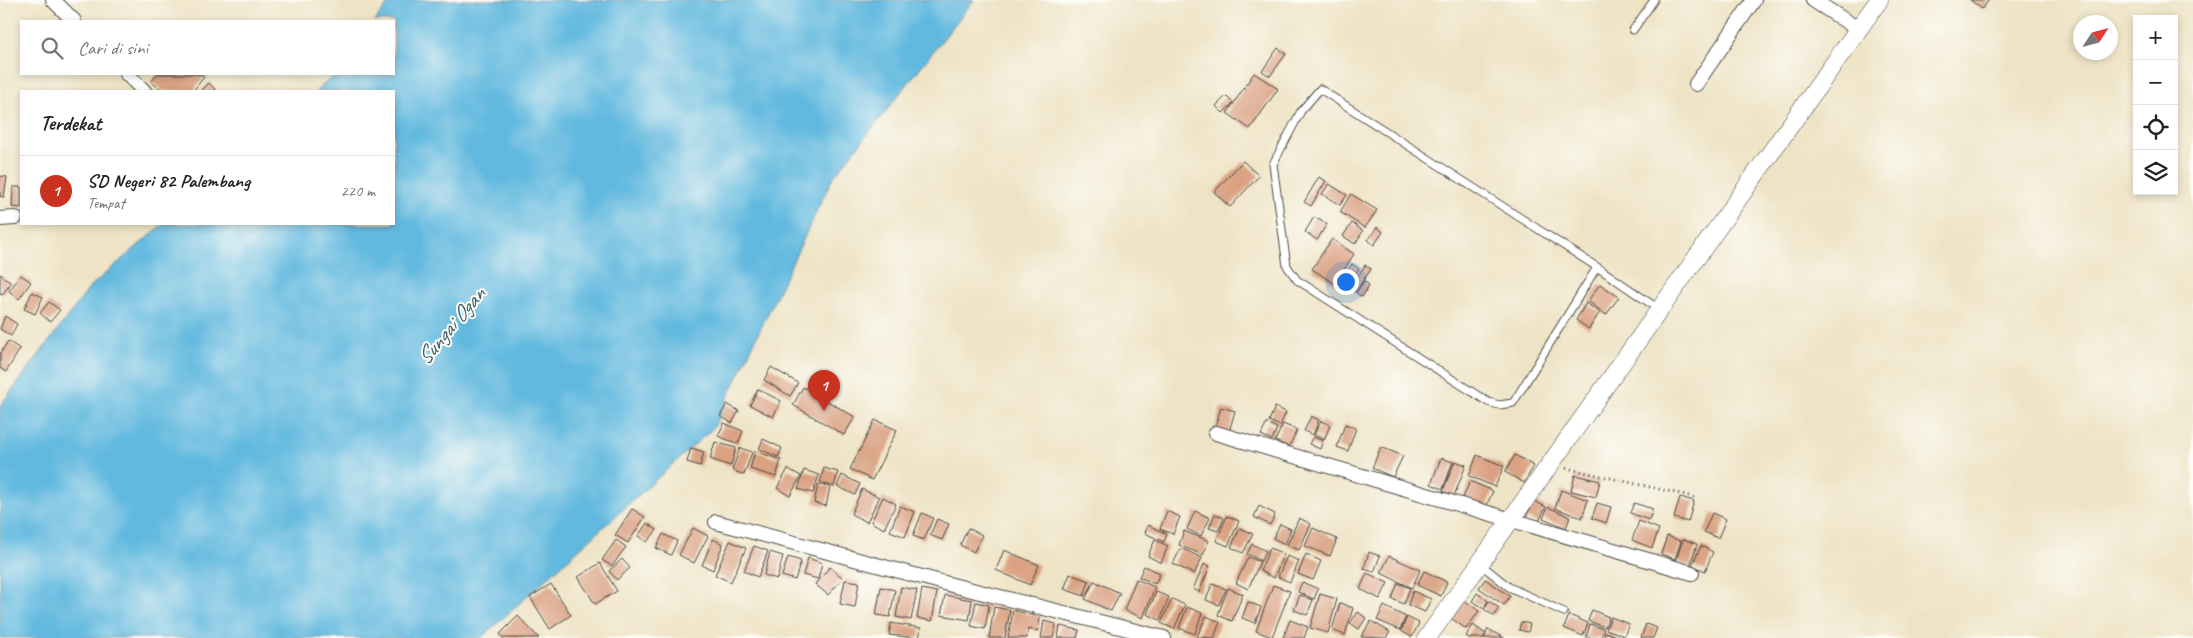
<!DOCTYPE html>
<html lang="id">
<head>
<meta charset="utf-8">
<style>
  :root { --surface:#fff; --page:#f6f6f6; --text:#222; --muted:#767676; --line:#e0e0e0; --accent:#c8321e }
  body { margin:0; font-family:Caveat,sans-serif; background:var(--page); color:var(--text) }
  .controls { position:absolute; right:15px; top:15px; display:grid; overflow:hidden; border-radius:0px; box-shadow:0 2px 8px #0003 }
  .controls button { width:45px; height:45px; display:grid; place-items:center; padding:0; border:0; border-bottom:1px solid var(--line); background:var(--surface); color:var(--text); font:25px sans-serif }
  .compass { position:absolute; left:2073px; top:15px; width:45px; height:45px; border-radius:50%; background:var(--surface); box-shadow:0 2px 8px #0003; rotate:54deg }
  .you { position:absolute; left:1345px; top:281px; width:18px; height:18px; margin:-12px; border:4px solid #fff; border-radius:50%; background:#1a73e8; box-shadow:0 0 0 8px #1a73e833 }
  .badge { display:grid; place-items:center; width:32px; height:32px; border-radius:50%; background:var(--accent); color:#fff; font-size:16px; font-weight:700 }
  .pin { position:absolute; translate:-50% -41px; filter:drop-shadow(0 1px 2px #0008) }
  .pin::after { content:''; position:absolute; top:26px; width:18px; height:15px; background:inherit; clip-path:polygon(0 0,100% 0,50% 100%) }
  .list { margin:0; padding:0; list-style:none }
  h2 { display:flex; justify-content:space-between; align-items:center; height:65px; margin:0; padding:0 20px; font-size:21px }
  h2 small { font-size:16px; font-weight:400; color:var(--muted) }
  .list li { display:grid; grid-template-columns:32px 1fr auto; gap:15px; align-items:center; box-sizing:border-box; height:70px; padding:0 20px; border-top:1px solid var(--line) }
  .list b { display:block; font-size:19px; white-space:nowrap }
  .list p { margin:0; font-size:16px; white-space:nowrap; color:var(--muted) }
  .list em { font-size:16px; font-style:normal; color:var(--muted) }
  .icon { flex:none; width:28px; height:28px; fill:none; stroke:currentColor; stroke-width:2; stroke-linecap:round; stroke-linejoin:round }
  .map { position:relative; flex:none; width:2193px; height:638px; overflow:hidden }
  .search { position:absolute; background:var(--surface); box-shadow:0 2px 8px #0003; left:20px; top:20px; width:375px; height:55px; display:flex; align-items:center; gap:12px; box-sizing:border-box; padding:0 18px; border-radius:0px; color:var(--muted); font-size:19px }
  .panel { position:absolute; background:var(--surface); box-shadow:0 2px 8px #0003; left:20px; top:90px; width:375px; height:135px; border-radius:0px }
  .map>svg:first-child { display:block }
</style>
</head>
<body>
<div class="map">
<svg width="2193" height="638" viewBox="0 0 2193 638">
  <rect width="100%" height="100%" fill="#fdfcf7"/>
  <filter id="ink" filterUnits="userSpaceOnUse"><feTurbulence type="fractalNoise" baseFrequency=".02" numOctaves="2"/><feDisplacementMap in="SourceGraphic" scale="10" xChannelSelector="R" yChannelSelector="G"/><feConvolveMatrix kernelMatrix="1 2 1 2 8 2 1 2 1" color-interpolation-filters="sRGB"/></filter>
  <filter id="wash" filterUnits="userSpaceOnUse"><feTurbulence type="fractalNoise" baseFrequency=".0096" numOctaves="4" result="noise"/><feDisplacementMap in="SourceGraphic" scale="20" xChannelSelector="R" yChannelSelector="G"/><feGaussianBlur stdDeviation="1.12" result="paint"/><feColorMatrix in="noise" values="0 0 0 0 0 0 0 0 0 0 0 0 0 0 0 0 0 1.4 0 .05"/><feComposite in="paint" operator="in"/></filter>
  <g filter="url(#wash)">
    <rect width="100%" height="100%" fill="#eee3c5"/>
    <!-- water -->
    <path fill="#62b9df" stroke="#467285" d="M391,0h583l-142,179 -118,248 -233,211h-481v-232l91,-120 72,-62h231v-133h-78l20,-17h58v-53h-19z"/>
    <g id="blocks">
      <!-- building -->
      <path fill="#daa283" d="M1970,0h19l-7,9z
        M1278,48l8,6 -16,22 -8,-5z
        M1254,73l24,16 -28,40 -23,-16z
        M157,74h43l4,3 -11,14h-29l-13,-9z
        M209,83l8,8h-16z
        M1226,96l7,7 -10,10 -7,-7z
        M1243,161l16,15 -29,31 -16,-15z
        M0,176l7,1 -3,20 -4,-1z
        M1319,177l7,4 -15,25 -7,-4z
        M1329,184l18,11 -7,10 -18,-11z
        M13,187h8v21l-9,-1z
        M1351,194l26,16 -12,18 -25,-16z
        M1314,217l13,7 -10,16 -12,-8z
        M1352,223l11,8 -8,13 -12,-8z
        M1377,227l6,5 -9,13 -6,-5z
        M1332,239l22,15 -19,30 -23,-15z
        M1352,264l7,5 -10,15 -8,-5z
        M1365,265l6,4 -16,23 -5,-4z
        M0,274l11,9 -9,12 -2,-2z
        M21,275l10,7 -12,17 -10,-8z
        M1364,281l5,4 -7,12 -6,-4z
        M1600,284l19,13 -13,18 -18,-14z
        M32,292l11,5 -8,17 -11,-5z
        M49,302l11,8 -10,12 -10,-9z
        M1586,303l14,9 -11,17 -13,-9z
        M5,316l12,8 -6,12 -11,-7z
        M8,341l12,8 -14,23 -6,-4v-14z
        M771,367l27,16 -8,13 -26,-16z
        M803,387l52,30 -11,18 -51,-30z
        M758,389l23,12 -8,16 -23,-12z
        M727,404l12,7 -7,12 -12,-7z
        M1221,407l14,4 -6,21 -14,-4z
        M1275,407l11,5 -6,14 -11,-5z
        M1311,416l8,4 -6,15 -9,-4z
        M875,420l22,10 -25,50 -22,-11z
        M1321,421l9,4 -6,15 -10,-5z
        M724,423l19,8 -5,13 -20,-8z
        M1267,423l10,5 -5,12 -11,-5z
        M1283,424l14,6 -8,17 -14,-6z
        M1345,424l11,4 -8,23 -11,-4z
        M1313,437l10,4 -3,8 -11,-5z
        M763,439l19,9 -4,9 -19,-8z
        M715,442l21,6 -5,18 -21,-7z
        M1381,447l22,9 -10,21 -21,-9z
        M691,448l13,4 -4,14 -13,-4z
        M740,448l12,4 -8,23 -12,-5z
        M755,451l26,9 -5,17 -26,-8z
        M1477,455l27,11 -9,21 -26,-11z
        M1515,455l19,11 -10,17 -19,-11z
        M1441,458l12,4 -10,27 -12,-5z
        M1455,461l11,4 -12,31 -11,-5z
        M824,468l14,4 -4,15 -14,-5z
        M788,469l13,7 -11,20 -13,-8z
        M804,470l15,5 -6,18 -15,-4z
        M842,475l18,9 -5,11 -18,-9z
        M1575,475l25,6 -4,16 -25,-6z
        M1470,481l23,10 -8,18 -23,-9z
        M818,484l12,3 -4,19 -12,-3z
        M862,489l17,8 -12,25 -16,-8z
        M1561,490l27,10 -6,18 -27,-10z
        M883,497l13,7 -12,25 -13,-7z
        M1680,497l14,4 -6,21 -14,-4z
        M1534,501l12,6 -8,16 -12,-6z
        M1597,503l14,4 -5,16 -14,-5z
        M1634,503l19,6 -4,11 -19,-7z
        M900,506l15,6 -10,25 -15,-6z
        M1259,506l16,8 -5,11 -16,-8z
        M1548,507l22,10 -4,11 -23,-10z
        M632,509l13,8 -17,26 -13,-8z
        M1167,511l13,6 -7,17 -13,-5z
        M1195,511l15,7 -9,18 -14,-7z
        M922,513l11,5 -9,22 -11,-4z
        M1712,513l14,6 -8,19 -14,-6z
        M1215,514l9,4 -6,13 -9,-3z
        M1227,516l12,5 -11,25 -12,-5z
        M1299,518l12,6 -12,26 -12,-5z
        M937,519l12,5 -7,16 -12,-5z
        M1639,521l20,8 -7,19 -20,-8z
        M647,523l10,7 -10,12 -9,-6z
        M1280,524l11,5 -6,15 -12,-6z
        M1148,525l19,9 -3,8 -19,-9z
        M693,528l15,8 -14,27 -15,-8z
        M968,528l14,7 -8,17 -14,-7z
        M1240,528l13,6 -10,19 -12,-6z
        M1313,528l24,11 -7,17 -25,-10z
        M1184,531l25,10 -6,14 -24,-10z
        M663,534l14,7 -6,14 -15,-7z
        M1667,536l14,5 -6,18 -14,-5z
        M713,539l10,5 -10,26 -11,-5z
        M1683,539l14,5 -7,22 -14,-5z
        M616,540l10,7 -14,19 -10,-6z
        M1155,540l13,6 -7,17 -13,-7z
        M730,541l16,7 -15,34 -16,-7z
        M1252,544l14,7 -5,10 -14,-7z
        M754,546l14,5 -10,26 -14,-6z
        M1701,546l12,6 -8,19 -13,-6z
        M1181,548l21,10 -8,16 -21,-10z
        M1270,548l14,6 -10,24 -14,-7z
        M1004,550l35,15 -9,20 -34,-15z
        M770,552l13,4 -6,23 -13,-4z
        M1369,552l11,4 -6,16 -10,-3z
        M1306,554l15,7 -8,19 -15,-6z
        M1287,556l12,5 -9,21 -12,-5z
        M1389,556l31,14 -8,18 -31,-15z
        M788,557l13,4 -6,19 -13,-4z
        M1248,557l12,5 -12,27 -12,-6z
        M808,558l14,5 -4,16 -15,-4z
        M622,559l8,9 -13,12 -8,-9z
        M600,563l17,28 -22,13 -17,-27z
        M1204,564l6,2 -11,26 -6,-3z
        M1144,566l16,7 -5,11 -16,-7z
        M830,567l13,11 -15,17 -13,-11z
        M1424,571l23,11 -6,14 -24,-11z
        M1367,573l21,10 -8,16 -20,-10z
        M1070,574l19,7 -5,15 -20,-7z
        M1136,579l19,8 -12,31 -19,-8z
        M1485,579l25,17 -6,9 -25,-17z
        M845,580l14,2 -4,25 -15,-3z
        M1094,581l26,12 -9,18 -26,-12z
        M1302,582l16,7 -4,10 -16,-7z
        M1398,583l12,5 -6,16 -12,-5z
        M551,584l20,31 -21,14 -20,-32z
        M1212,584l14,5 -7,16 -13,-5z
        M1273,585l17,6 -18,46 -16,-6z
        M881,587l14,3 -5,27 -14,-2z
        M901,587l16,3 -6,30 -15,-3z
        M1228,588l15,6 -11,27 -14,-6z
        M922,589l15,3 -5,29 -15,-3z
        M1413,591l18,8 -6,13 -17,-7z
        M1156,592l13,5 -9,23 -13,-6z
        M1477,593l11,8 -4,7 -12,-7z
        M1320,594l17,5 -9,34 -18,-5z
        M945,595l27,5 -3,20 -28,-5z
        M1300,595l13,5 -6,15 -13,-5z
        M1172,599l13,6 -11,24 -13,-6z
        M1464,600l15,11 -13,18 -15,-11z
        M1489,601l10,7 -5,8 -10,-7z
        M976,602l13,3 -4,24 -14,-3z
        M1248,602l13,5 -6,16 -13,-5z
        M1340,603l13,5 -8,27 -13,-5z
        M1384,606l22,11 -6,13 -23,-10z
        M994,607l16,3 -5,28h-16z
        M1187,607l15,6 -7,21 -16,-6z
        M1013,610l27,7 -2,14 -10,-2 -1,9h-19z
        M1592,610l17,7 -4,10 -17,-6z
        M1358,612l8,6 -7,11 -9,-6z
        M1569,615l19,8 -5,13 -19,-8z
        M518,616l21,22h-36l-3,-4z
        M1206,616l14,6 -6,16 -17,-1z
        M1407,617l12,6 -7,14 -11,-6z
        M1611,617l18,7 -5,12 -18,-7z
        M1290,620l18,7 -4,11h-21z
        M1044,621l12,3 -3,14h-12z
        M1371,621l19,11 -4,6 -25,-1z
        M1521,622l9,2 -2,8 -9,-2z
        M891,623l30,5 -2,10 -30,-3z
        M1590,624l14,5 -3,9h-15z
        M1646,624l11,4 -4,10h-12z
        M1473,625l13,9 -3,4h-14l-3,-2z
        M1060,626l19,4 -2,8h-19z
        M1488,629l16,9h-20z
        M1605,632l18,6h-19z"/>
    </g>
  </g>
  <g filter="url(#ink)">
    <use href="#blocks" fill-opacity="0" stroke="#484742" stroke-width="1"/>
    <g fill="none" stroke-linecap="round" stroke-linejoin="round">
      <!-- service casing -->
      <g stroke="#484742" stroke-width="9">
        <path id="service" d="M1633,30l21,-30
          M1597,267l-84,136 -14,2 -11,-3 -191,-122 -10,-14 -14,-102 28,-53 19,-22 277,178 63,43
          M1479,563l30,24 55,25"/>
      </g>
      <!-- minor casing -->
      <g stroke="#484742" stroke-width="16">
        <path id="minor" d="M53,0l21,21
          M1813,0l45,29
          M127,74l17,17
          M1696,84l58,-84
          M0,219l15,-1
          M1216,433l476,140
          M716,522l236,63 212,53"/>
      </g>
      <!-- tertiary casing -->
      <g stroke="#484742" stroke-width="19">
        <path id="tertiary" d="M1427,638l452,-638"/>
      </g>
      <!-- path -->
      <path stroke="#484742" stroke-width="3" stroke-dasharray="1 4" stroke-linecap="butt" d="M1566,468l128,29"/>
      <!-- service -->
      <use href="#service" stroke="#fff" stroke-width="7"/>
      <!-- minor -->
      <use href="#minor" stroke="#fff" stroke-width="14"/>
      <!-- tertiary -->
      <use href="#tertiary" stroke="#fff" stroke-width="18"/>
    </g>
  </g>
  <g text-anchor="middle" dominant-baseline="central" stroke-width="4" stroke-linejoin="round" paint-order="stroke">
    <!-- water labels -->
    <g font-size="22" font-style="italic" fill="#3e5d6a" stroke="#fdfcf7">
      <text transform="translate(451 326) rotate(-50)">Sungai Ogan</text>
    </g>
  </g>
</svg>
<div class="controls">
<button>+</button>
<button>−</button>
<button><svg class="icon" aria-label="locate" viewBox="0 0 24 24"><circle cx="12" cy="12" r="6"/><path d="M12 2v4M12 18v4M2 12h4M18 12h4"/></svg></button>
<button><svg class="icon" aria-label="layers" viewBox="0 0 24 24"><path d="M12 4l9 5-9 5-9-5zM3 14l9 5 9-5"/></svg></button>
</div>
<svg class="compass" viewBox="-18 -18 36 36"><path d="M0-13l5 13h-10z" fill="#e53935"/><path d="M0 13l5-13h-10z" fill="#767676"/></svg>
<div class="you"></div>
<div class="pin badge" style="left:824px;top:411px">1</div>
<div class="search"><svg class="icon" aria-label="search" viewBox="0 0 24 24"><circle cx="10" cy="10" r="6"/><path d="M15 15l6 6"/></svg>Cari di sini</div>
<section class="panel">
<h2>Terdekat<small></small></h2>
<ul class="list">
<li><span class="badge">1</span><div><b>SD Negeri 82 Palembang</b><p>Tempat</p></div><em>220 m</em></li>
</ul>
</section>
</div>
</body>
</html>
